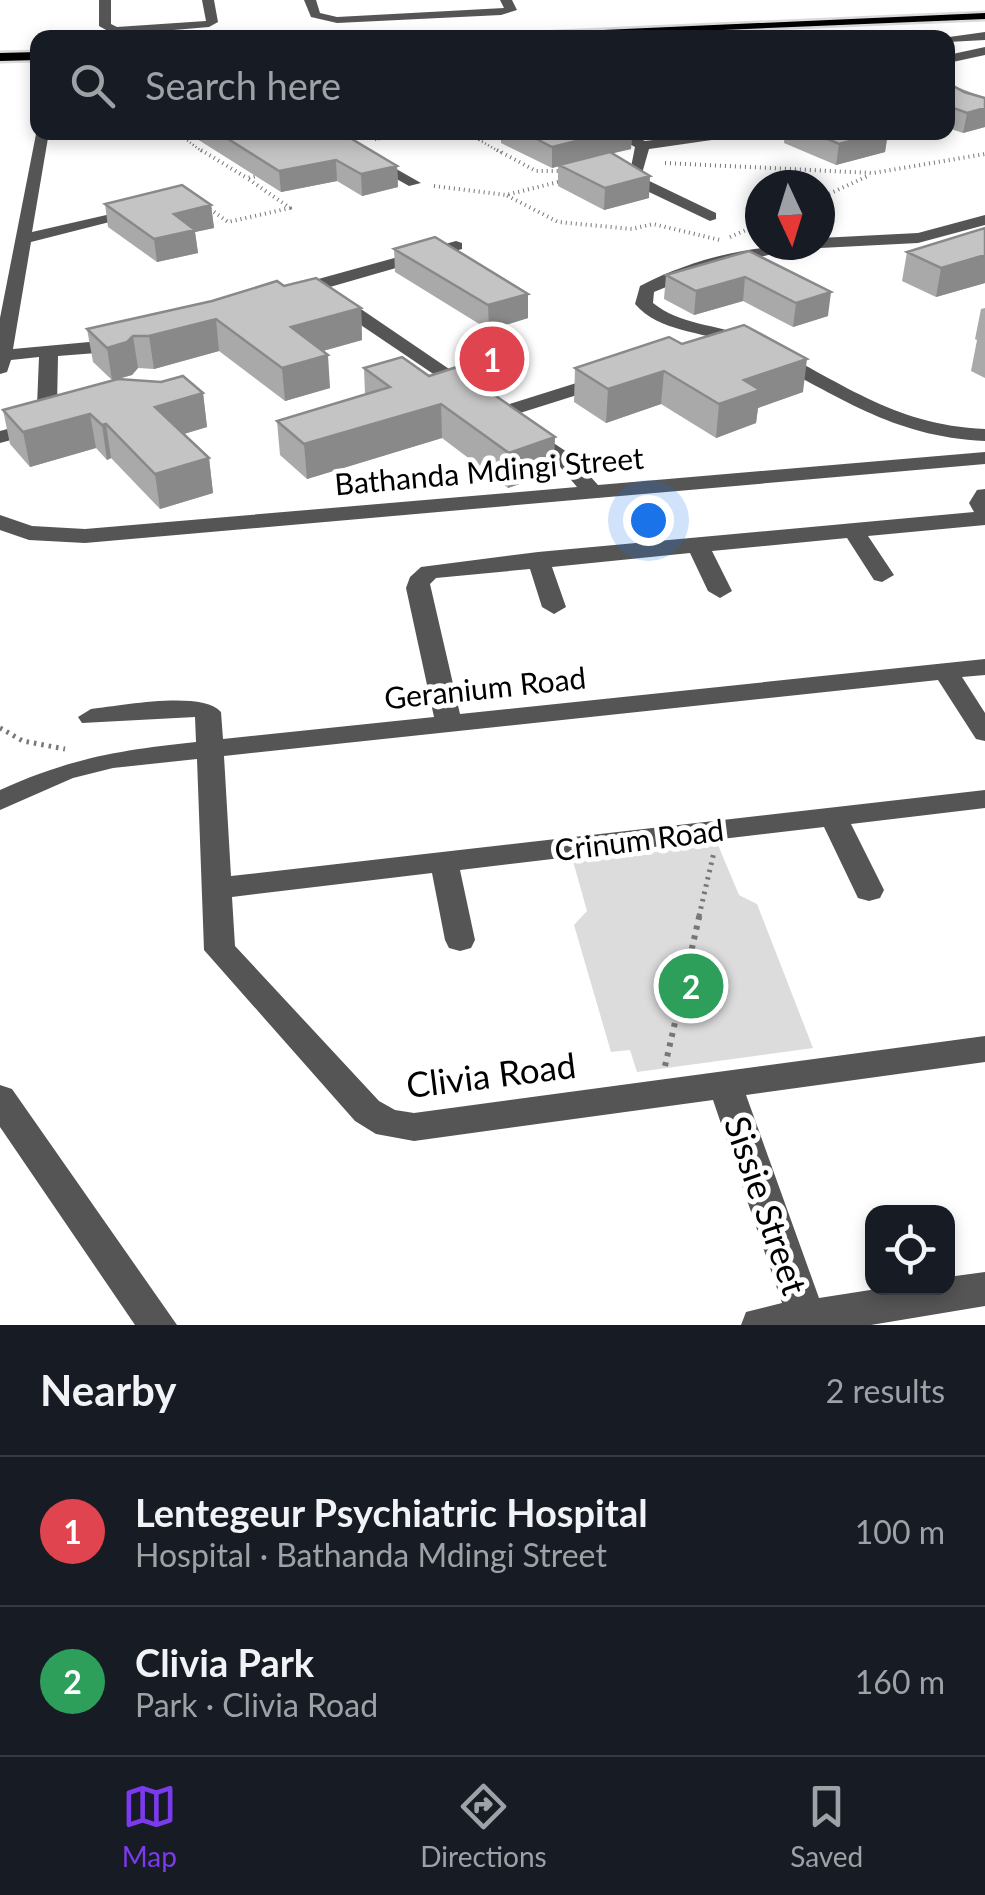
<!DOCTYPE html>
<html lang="en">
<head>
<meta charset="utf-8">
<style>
  :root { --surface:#171b24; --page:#242831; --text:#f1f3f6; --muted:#9ea1a6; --line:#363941; --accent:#7c3aed }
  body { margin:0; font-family:Lato,sans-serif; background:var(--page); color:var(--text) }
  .controls { position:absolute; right:30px; bottom:30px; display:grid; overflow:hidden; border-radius:20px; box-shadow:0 5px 15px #0003 }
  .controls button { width:90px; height:90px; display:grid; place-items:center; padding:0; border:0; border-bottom:2px solid var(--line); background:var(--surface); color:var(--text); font:50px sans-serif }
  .compass { position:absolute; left:745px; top:170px; width:90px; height:90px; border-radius:50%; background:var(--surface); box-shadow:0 5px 15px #0003; rotate:176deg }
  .you { position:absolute; left:648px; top:520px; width:35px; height:35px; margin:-25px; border:8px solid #fff; border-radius:50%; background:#1a73e8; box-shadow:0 0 0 15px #1a73e833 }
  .badge { display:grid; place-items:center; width:65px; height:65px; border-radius:50%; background:var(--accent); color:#fff; font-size:32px; font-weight:700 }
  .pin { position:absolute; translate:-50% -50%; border:5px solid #fff; box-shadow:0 2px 10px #0006 }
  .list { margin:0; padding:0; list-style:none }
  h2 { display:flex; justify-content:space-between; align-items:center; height:130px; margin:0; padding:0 40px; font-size:42px }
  h2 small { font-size:32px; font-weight:400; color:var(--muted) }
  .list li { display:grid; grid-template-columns:65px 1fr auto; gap:30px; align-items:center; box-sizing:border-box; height:150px; padding:0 40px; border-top:2px solid var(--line) }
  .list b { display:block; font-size:38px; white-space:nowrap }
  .list p { margin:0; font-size:32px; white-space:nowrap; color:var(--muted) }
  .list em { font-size:32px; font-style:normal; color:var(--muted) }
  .icon { flex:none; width:55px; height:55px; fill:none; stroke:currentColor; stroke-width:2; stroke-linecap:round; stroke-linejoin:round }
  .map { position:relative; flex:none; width:985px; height:1325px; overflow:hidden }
  .search { position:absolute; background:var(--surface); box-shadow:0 5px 15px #0003; left:30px; right:30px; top:30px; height:110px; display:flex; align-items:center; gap:25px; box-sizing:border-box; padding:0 35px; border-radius:20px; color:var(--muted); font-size:38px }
  .sheet { height:430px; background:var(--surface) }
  nav { display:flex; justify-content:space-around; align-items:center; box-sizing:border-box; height:140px; border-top:2px solid var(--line); background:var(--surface); font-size:28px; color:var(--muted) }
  nav a { display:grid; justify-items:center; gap:5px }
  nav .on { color:var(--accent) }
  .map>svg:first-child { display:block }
</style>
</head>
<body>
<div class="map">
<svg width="985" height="1325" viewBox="0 0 985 1325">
  <rect width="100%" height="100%" fill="#fff"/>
  <!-- green -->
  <path fill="#dcdcdc" d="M718,845l21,50 18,9 56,144 -176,24 -7,-22 -19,2 -37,-127 13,-14 -14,-50z"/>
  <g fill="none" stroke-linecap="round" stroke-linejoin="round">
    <!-- major casing -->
    <g stroke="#dbdbdb" stroke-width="5">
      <path id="major" d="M985,13v6l-453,19h-108z
        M38,52v8l-38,1v-8z"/>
    </g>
    <!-- path-far3 -->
    <path stroke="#777" stroke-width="2.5" stroke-dasharray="1 2.5" stroke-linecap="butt" d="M176,132l28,21
      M484,132l9,5 -14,3 23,13
      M375,140l37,-8"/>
    <!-- path-far2 -->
    <path stroke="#777" stroke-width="4" stroke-dasharray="1 4" stroke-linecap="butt" d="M201,150l46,28
      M497,150l39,21h27
      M665,163l208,10 112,-19
      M558,182l-52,13 52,27 74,7 21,-5 67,16
      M434,186l72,9
      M820,198l50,-23
      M210,209l18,13 62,-14 -43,-30 15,-3
      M730,237l30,-13"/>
    <!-- path-far1 -->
    <path stroke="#777" stroke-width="5" stroke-dasharray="2.5 5" stroke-linecap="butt" d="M0,728l23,13 42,8
      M699,916l15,-64"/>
    <!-- path -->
    <path stroke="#777" stroke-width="6" stroke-dasharray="4 6" stroke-linecap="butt" d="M665,1066l35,-153"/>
    <!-- minor -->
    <path fill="#555" fill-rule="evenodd" d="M99,0h12v24l6,3 89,-6 -4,-21h12l4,22 -9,5 -94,8 -16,-9z
      M304,0h12l4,13 17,4 167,-9 -4,-8h12l5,10 -16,5 -164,8 -26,-6z
      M985,32v8l-37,2v-4h-6z
      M985,47v8l-37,8v-8z
      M37,129l1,3h11l-17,100 105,-24 8,5 -114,29 -18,107 109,-10 9,6 -9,6 -64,5 -1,50 11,15 -10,6 -7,-2 -14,-19 2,-49 -28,3 -4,12 -7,2v-56z
      M313,132h18l90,51 -12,3z
      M608,132h19l18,9 73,-9h49l-118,17 -8,28 75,36v6l-6,2 -82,-39 7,-35z
      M985,215v10l-67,18 -98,5 -7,-3h7v-7l98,-5z
      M456,241l6,2v6l-139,40 -22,12 -15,-4 25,-16z
      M808,245l-103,26 -51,21 -1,11c27,22 63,21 95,34 85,37 138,88 237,92v12c-106,-5 -159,-57 -251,-96 -33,-15 -74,-12 -99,-41l5,-18c52,-27 110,-41 168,-41z
      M331,297l24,8 125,85 -3,4h-14l-120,-81 -21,-11z
      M605,374l10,6 -3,4 -108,34 -10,-6 3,-4z
      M40,420l10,6 -3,4 -47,13v-12z
      M531,428l39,26 28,31 387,-33v12l-900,79 -56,-3 -29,-10v-15l32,11 53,3 492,-42 -21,-25 -32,-24 -3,-4z
      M985,489v36l-117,11 26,39 -12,7 -8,-2 -27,-42 -135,13 20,40 -12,7 -12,-7 -18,-38 -138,14 14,40 -12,7 -12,-7 -12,-38 -94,9 -6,6 30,130 525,-55v16l-23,2 23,36v28l-9,-2 -38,-59 -714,76 7,120 754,-86v18l-134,16 33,66 -4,8 -11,3 -11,-3 -34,-71 -364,43 15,70 -4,8 -11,3 -11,-3 -4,-8 -13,-67 -200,24 3,49 144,155 16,9 19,3 571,-77v26l-239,33 73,203 64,-10h65v-11l37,-5v34l-114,19h-130l5,-13 36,-9 -69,-203 -299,41 -38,-7 -21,-13 -151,-171 -7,-191 -84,9 -40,10 -73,32v-20c71,-32 120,-40 196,-48l-1,-25 -113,6 -4,-6 13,-8c29,-3 111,-19 130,3l2,27 211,-22 -28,-129 4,-11 11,-10 117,-15 436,-40 -5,-9 8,-13z
      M0,1085l12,4 165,236h-42l-135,-198z"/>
    <!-- major -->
    <use href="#major" fill="#000" fill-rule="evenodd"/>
  </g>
  <!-- wall -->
  <path fill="#a9a9a9" d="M948,72l5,4 -1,9 33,13v29l-22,6 -15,-5z
    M186,132h154l57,34 1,21 -36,9 -25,-15 -56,11z
    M501,132h131l-1,17 -19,4 37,45 -45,12 -46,-24v-20l-6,2 -51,-25z
    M785,132h103l-3,20 -49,13 -52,-22z
    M105,204l106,1 3,23 -19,4 3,21 -41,9 -49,-35z
    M985,228v55l-49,14 -34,-16 5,-29z
    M394,249l134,45v24l-39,12 -94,-58z
    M749,251l79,65 -35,11 -50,-26 -49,14 -30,-16 2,-24z
    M284,286l77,22 1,32 -39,11 7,37 -45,13 -66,-50 -65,18 -16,-1 -6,7 -13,4 84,14 4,34 -23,7 25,24 4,35 -53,16 -49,-51 -4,2 -11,-12 -66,19 -20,-23 -7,-34 109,-30 -19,-18 -6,-33z
    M985,308v70l-14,-7 6,-31 -2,-1 6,-30z
    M682,344l121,48 -45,16 -2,15 -40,15 -55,-34 -55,19 -32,-21 1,-34z
    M364,368l65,8 56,12 69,84 -46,16 -66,-50 -135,41 -27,-24 -3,-34 88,-26z"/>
  <!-- shaded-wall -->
  <path fill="#898989" d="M985,108v19l-22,6 4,-20z
    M613,132h19l-1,17 -79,19v-21z
    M883,132h5l-3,20 -49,13 3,-21z
    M336,160l1,21 -56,11 -2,-21z
    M397,166l1,21 -36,9 -1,-22z
    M650,176l-1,22 -45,12 1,-22z
    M211,205l3,23 -19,4 3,21 -41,9 -3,-23 20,-25z
    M985,255v28l-49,14 5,-29z
    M745,277l-2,24 -49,14 2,-24z
    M831,292l-3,24 -35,11 3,-24z
    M528,294v24l-39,12 -1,-25z
    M361,308l1,32 -68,19 -3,-32z
    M216,319l3,32 -65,18 -5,-33z
    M133,336l5,32 -6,7 -20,5 -5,-32z
    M328,355l2,33 -45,13 -3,-33z
    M807,359l-4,33 -45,16 -2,15 -40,15 3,-34 25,-24z
    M664,371l-3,33 -55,19 2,-34z
    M203,393l4,34 -47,14 -5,-34z
    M441,404l1,34 -135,41 -3,-35z
    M90,414l6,34 -66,19 -7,-35z
    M106,424l5,34 -4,2 -5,-35z
    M555,437l-1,35 -46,16 1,-35z
    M209,458l4,35 -53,16 -5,-35z"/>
  <!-- building -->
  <path fill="#c4c4c4" stroke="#898989" stroke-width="2.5" d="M948,83l16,9 21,6v10l-18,5 -19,-7z
    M217,132h123l57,34 -36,8 -25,-14 -57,11z
    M523,132h90l-61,15z
    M812,132h71l-44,12z
    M610,152l40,24 -45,12 -46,-23z
    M182,185l29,20 -37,9 21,16 -41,9 -49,-35z
    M985,228v27l-44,13 -34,-16z
    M435,237l93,57 -40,11 -94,-56z
    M749,251l82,41 -35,11 -51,-26 -49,14 -30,-16z
    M316,278l45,30 -70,19 37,28 -46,13 -66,-49 -67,17h-16l-6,6 -20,6 -20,-19 125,-28 65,-20 7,5z
    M744,325l63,34 -63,21 16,10 -41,14 -55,-33 -56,18 -33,-21 94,-31 13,7z
    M402,357l27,19 31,-10 25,17 -5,2 75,52 -46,16 -68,-49 -137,40 -27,-23 113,-34 -26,-19z
    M183,376l20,17 -48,14 54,51 -54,16 -49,-50 -4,1 -12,-11 -67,18 -20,-22 115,-31 43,3z"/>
  <g text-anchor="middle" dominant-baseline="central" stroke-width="10" stroke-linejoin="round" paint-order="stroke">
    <!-- street labels -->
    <g font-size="30" fill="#000" stroke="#fff">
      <text transform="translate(489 470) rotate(-5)">Bathanda Mdingi Street</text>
      <text transform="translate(485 687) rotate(-6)">Geranium Road</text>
      <text transform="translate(639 839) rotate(-7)">Crinum Road</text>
    </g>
    <!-- near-street labels -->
    <g font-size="35" fill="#000" stroke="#fff">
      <text transform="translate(491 1074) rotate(-7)">Clivia Road</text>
      <text transform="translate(767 1205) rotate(71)">Sissie Street</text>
    </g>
  </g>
</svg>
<div class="controls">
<button><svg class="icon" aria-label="locate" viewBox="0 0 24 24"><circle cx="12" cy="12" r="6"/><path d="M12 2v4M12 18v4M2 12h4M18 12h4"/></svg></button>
</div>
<svg class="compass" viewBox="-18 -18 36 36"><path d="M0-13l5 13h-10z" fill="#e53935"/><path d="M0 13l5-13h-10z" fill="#9ea1a6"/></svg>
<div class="you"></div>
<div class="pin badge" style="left:492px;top:359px;background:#e0444e">1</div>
<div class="pin badge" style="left:691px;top:986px;background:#2e9e5b">2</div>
<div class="search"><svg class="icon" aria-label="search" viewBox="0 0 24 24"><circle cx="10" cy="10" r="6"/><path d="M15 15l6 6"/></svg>Search here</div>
</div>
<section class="sheet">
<h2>Nearby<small>2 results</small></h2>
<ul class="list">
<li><span class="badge" style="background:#e0444e">1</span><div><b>Lentegeur Psychiatric Hospital</b><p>Hospital · Bathanda Mdingi Street</p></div><em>100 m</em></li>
<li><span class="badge" style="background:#2e9e5b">2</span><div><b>Clivia Park</b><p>Park · Clivia Road</p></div><em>160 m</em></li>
</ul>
</section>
<nav>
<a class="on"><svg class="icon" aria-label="map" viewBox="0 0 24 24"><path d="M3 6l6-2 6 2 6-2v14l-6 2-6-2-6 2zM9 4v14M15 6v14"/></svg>Map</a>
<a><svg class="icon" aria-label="directions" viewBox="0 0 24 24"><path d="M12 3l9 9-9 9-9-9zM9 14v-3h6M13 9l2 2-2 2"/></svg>Directions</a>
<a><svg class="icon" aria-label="saved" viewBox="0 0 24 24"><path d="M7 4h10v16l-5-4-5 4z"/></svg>Saved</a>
</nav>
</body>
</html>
